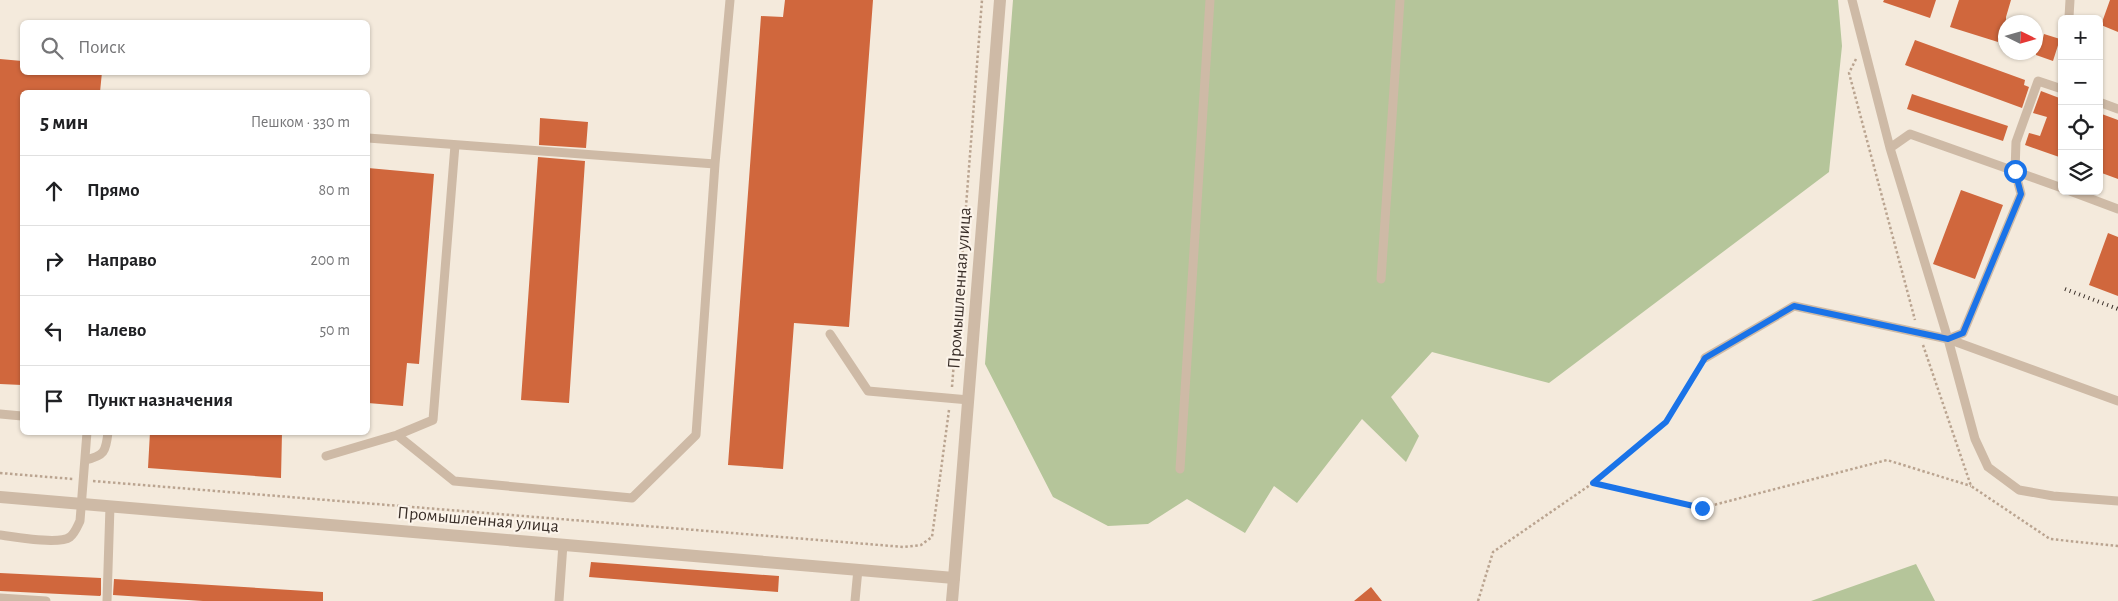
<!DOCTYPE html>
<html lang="ru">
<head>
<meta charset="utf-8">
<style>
  :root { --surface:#fff; --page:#f2f2f2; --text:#202124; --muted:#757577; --line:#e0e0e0 }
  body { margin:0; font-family:"Alegreya Sans",sans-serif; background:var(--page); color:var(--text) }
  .controls { position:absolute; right:15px; top:15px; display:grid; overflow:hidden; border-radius:8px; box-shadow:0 1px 4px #0004 }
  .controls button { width:45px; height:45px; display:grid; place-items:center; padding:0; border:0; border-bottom:1px solid var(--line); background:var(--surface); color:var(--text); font:25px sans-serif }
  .compass { position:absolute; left:1998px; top:15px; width:45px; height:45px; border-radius:50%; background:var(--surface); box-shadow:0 1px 4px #0004; rotate:95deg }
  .stop { position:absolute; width:15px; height:15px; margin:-11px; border:4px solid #1a73e8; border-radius:50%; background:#fff }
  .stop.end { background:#1a73e8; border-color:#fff; box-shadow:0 1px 5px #0008 }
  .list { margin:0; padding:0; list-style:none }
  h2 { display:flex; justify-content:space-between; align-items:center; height:65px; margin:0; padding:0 20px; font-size:21px }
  h2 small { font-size:16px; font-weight:400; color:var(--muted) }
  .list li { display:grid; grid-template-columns:32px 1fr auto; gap:15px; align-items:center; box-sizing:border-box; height:70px; padding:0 20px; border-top:1px solid var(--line) }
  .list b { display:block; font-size:19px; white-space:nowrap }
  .list em { font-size:16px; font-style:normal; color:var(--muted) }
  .icon { flex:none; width:28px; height:28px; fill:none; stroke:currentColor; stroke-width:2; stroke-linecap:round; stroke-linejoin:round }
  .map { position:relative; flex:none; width:2118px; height:601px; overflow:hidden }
  .search { position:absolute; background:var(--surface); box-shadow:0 1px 4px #0004; left:20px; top:20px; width:350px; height:55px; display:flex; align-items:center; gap:12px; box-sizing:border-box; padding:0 18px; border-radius:8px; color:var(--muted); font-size:19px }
  .panel { position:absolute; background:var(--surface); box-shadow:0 1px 4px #0004; left:20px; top:90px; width:350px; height:345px; border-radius:8px }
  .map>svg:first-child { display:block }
</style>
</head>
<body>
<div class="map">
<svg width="2118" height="601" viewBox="0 0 2118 601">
  <rect width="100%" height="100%" fill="#f4eadc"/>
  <!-- green -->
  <path fill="#b5c59a" d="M1013,0h825l4,46 -13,126 -280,211 -117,-31 -41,45 28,39 -13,26 -44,-43 -65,84 -23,-17 -29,47 -58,-34 -39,25 -40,2 -55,-29 -68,-133z
    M1916,564l19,37h-124z"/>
  <!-- building -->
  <path fill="#d0673d" d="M785,0h88l-24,327 -55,-4 -11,146 -55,-4 33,-449 22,1z
    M1884,0h52l-6,18 -47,-16z
    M1959,0h52l-5,17v23l-7,-2 -1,4 -48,-15z
    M2110,0h8v32l-17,-7z
    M2044,34l16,5 -7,22 -17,-6v-20l7,3z
    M1915,40l110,40 -1,5 5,2 -7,21 -117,-43z
    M0,59l22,2v11h80l-2,20h-78v293l-22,-1z
    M2041,91l21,8v59l-37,-13 4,-12 11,3 7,-19 -14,-4z
    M1912,94l96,32 -5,15 -96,-32z
    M2099,113l19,7v59l-19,-7z
    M540,118l48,4 -2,26 -47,-3z
    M538,157l47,4 -16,242 -48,-3z
    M368,168l66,6 -15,190 -12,-1 -4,43 -35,-3z
    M1961,190l42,15 -28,74 -42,-15z
    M2108,233l10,4v59l-29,-11z
    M150,432h132l-1,46 -133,-10z
    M591,562l188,14 -1,16 -189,-15z
    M0,573l101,5v17l-1,1 -100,-5z
    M114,579l209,13v9h-120l-90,-6z
    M1371,587l11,14h-28z"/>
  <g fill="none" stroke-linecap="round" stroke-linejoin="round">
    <!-- path -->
    <path stroke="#baa490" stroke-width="2.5" stroke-dasharray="2.5 2.5" stroke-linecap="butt" d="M1856,59l-7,14 66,247
      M1923,345l48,141 79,53 68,7
      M952,387l30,-387
      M0,473l73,6
      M93,481l811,66 17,-2 11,-8 17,-127
      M1593,483l109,25 185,-48 84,26
      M1478,601l15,-49 100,-69 73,-61 34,-56"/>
    <!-- service -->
    <path stroke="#cebaa6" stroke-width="9" d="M1852,0l38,148
      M2069,17l1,-17
      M2099,102l19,7
      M368,138l347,26
      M2062,188l-152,-54 -20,14 58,191 27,100 13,28 31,23 34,6 65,5
      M2070,191l48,18
      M1381,279l19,-279
      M830,334l38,57 101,9
      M1948,339l170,62
      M1705,358l89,-52 154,33 15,-6 58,-139 -6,-23 1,-29 22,-61 24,8
      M0,414l22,2
      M397,435l57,46 178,17 64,-63 19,-271 15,-164
      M326,456l71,-21 36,-15 22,-275
      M85,460c19,-4 21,-8 23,-28
      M1180,469l30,-469
      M0,535c14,2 59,10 70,2 5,-4 7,-10 10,-16l7,-89
      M0,598l46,3
      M107,601l3,-95
      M559,601l4,-57
      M855,601l3,-32"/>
    <!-- minor -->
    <path stroke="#cebaa6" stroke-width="12" d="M0,497l954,81 -2,23"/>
    <!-- tertiary -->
    <path stroke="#cebaa6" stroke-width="12" d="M954,578l46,-578"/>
    <!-- rail -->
    <path stroke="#392e28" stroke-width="4" stroke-dasharray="1 4" stroke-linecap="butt" d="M2065,289l53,20"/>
  </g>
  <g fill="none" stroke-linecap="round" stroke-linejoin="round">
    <!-- route -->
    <path stroke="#1a73e8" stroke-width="6" d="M1702,508l-109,-25 73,-61 39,-64 89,-52 154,33 15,-6 58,-139 -6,-23"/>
  </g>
  <g text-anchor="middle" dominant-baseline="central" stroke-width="4.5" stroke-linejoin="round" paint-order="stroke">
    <!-- street labels -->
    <g font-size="18" fill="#392e28" stroke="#fbf3e9">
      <text transform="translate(960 288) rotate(-86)">Промышленная улица</text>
      <text transform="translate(478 520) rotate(5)">Промышленная улица</text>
    </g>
  </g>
</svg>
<div class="controls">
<button>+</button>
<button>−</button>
<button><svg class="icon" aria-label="locate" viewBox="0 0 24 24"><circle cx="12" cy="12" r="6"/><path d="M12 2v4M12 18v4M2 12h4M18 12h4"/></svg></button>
<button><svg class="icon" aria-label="layers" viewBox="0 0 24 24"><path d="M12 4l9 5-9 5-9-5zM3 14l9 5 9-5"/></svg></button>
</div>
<svg class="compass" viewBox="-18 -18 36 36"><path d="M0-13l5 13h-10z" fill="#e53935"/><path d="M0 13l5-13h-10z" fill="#757577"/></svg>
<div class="stop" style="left:2015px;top:171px"></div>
<div class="stop end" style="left:1702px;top:508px"></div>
<div class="search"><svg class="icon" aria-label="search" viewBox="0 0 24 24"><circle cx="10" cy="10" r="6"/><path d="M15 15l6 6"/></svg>Поиск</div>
<section class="panel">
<h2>5 мин<small>Пешком · 330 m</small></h2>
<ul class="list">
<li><svg class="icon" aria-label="ahead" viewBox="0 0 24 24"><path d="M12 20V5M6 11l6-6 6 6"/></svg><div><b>Прямо</b></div><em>80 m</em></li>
<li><svg class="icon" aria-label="right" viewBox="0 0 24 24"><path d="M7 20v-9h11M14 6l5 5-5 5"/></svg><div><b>Направо</b></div><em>200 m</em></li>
<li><svg class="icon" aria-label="left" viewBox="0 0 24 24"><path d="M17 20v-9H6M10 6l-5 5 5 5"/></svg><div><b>Налево</b></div><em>50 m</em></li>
<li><svg class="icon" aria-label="arrive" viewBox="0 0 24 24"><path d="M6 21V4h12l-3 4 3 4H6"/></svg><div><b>Пункт назначения</b></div></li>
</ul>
</section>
</div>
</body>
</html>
